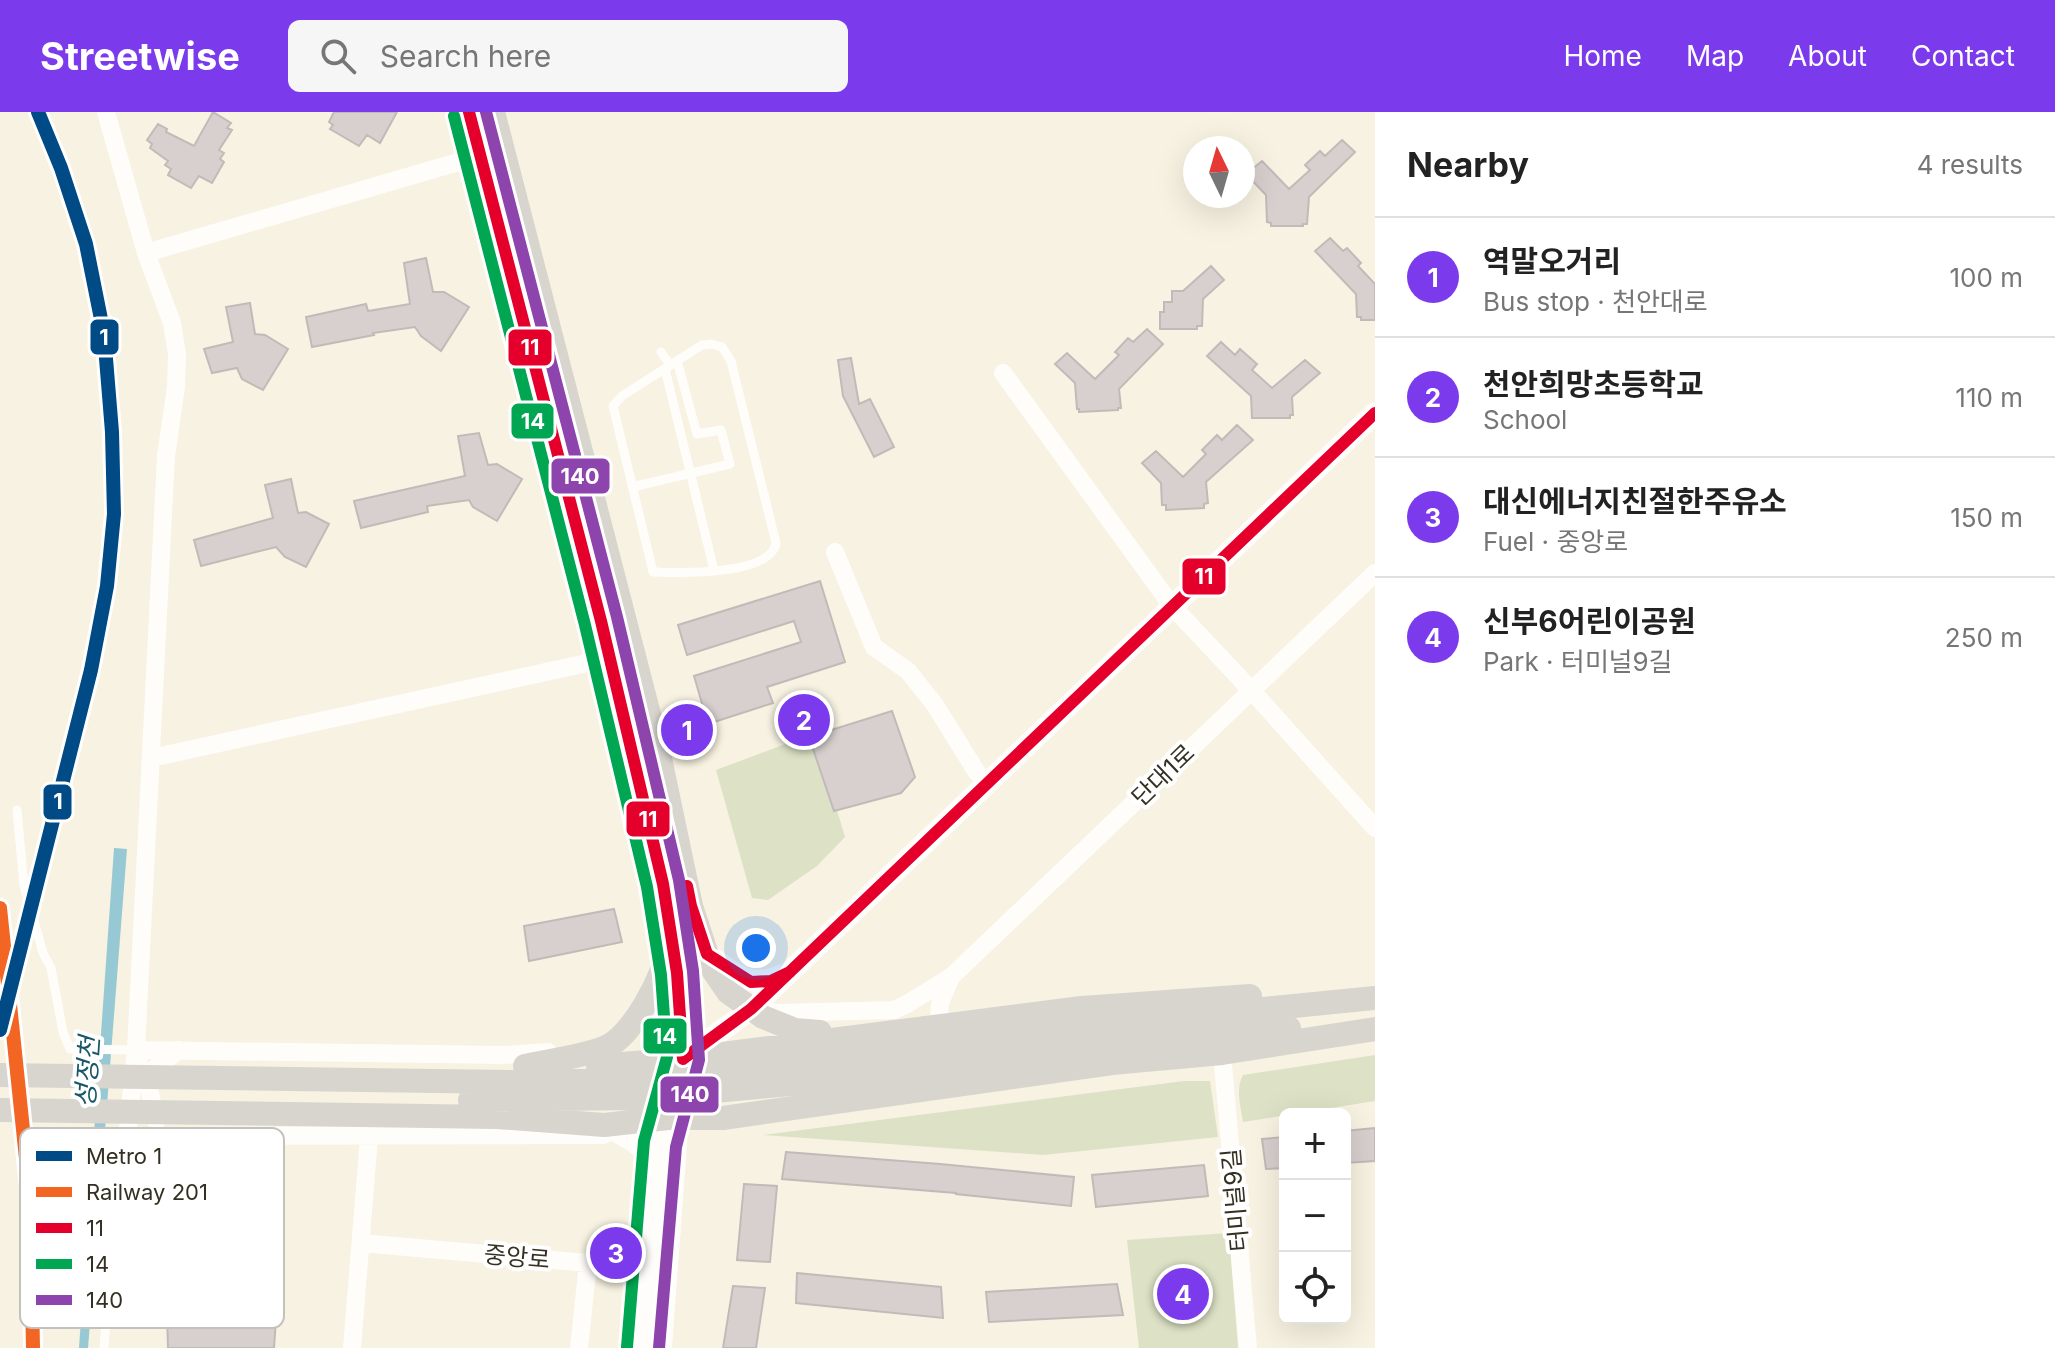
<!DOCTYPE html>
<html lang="en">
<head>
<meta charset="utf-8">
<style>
  :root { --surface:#fff; --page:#f6f6f6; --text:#222; --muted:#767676; --line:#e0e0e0; --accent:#7c3aed }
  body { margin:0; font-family:Inter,"Noto Sans KR",sans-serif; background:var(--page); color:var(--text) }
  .controls { position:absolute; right:24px; bottom:24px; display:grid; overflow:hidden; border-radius:12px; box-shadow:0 8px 32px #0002 }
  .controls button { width:72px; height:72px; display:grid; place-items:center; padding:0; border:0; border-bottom:2px solid var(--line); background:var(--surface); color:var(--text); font:40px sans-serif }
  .compass { position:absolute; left:1183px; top:24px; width:72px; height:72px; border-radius:50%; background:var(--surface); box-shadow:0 8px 32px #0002; rotate:355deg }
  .you { position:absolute; left:756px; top:836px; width:28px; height:28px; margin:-20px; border:6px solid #fff; border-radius:50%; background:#1a73e8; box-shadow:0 0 0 12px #1a73e833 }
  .badge { display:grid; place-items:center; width:52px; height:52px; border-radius:50%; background:var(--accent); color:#fff; font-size:26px; font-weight:700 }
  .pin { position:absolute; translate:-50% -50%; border:4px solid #fff; box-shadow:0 2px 8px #0006 }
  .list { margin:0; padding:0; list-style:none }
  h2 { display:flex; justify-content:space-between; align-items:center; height:104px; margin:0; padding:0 32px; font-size:34px }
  h2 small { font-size:26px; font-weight:400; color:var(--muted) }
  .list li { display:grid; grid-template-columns:52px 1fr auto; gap:24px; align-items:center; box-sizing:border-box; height:120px; padding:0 32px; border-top:2px solid var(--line) }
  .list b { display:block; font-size:30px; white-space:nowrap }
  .list p { margin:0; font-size:26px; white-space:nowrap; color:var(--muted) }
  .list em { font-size:26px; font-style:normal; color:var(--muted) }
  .icon { flex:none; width:44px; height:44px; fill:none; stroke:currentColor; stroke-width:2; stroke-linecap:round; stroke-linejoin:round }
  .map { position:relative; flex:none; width:1375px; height:1236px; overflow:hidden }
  header { display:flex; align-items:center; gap:48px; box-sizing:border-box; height:112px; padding:0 40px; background:var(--accent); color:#fff }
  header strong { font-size:38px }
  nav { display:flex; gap:44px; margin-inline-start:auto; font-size:28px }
  .search { width:560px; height:72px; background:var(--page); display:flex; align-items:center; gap:20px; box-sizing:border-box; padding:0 28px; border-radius:12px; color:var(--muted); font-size:30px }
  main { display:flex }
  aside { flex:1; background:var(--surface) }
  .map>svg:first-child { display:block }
</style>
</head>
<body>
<header>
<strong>Streetwise</strong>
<div class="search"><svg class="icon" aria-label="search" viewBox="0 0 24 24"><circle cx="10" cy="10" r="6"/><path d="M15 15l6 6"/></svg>Search here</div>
<nav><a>Home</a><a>Map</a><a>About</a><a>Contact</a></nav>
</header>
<main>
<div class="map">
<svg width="1375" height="1236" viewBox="0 0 1375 1236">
  <rect width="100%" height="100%" fill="#f7f2e1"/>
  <!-- green -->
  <path fill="#dde2c6" d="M807,624l19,38 19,63 -28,29 -49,34 -16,-2 -36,-128z
    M1375,943v46l-132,21c-2,-15 -8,-33 0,-47z
    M1184,969h26l8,56 -175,18 -280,-20z
    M1229,1121l9,115h-99l-12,-108z"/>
  <!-- water -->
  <path fill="#96c9d4" d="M114,736l13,1 -39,499h-9z"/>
  <!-- building -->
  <path fill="#d8d0ce" stroke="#c2bab8" stroke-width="2" d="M213,0l18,11 -4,5 5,2 -13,20 5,3 -4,6 4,3 -12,21 -13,-7 -8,12 -23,-13 3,-6 -6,-4 3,-4 -18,-13 2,-4 -5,-4 11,-16 9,5 -1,3 28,14z
    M334,0h63l-17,31 -13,-8 -8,11 -29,-17 3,-4 -4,-3z
    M1342,28l13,12 -46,45 -2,27h-4v2h-32v-3l-4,-1 -1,-27 -20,-21 16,-13 27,28 21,-19 -5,-5 15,-14 5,5z
    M1330,126l13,13 4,-3 14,15 -3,3 17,18v36h-14v-3h-4l-1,-23 -41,-43z
    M426,146l7,34h11l25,15 -28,44 -20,-15 -6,-9 -42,6 1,2 -62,12 -6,-30 60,-13 2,7 42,-7 -6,-41z
    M1211,154l13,14 -21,19 -1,27h-5v3h-37v-17h4v-10h8v-11h11z
    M250,191l5,31 10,1 23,14 -25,41 -21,-11 -5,-11 -25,5 -8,-24 29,-7 -7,-35z
    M1147,217l16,15 -44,45 2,19h-3v2l-39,2v-3h-2l-2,-26 -20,-19 12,-11 28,26 24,-24 -4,-3 13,-14 5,4z
    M1221,230l14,13 5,-6 17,15 -5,6 20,18 33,-28 15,13 -28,24 1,18h-3v3h-38l-1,-22 -44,-40z
    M851,246l8,46 11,-5 24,48 -20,10 -31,-61 -5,-36z
    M1237,313l16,15 -47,42 2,21 -4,1v4l-38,2v-5h-4l-1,-22 -19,-20 14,-12 27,26 23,-23 -4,-4 15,-15 5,5z
    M479,321l9,32 9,-1 25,15 -25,42 -24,-14 -4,-7 -42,6 1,6 -67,16 -7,-27 111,-25 -7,-40z
    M291,367l7,34 8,-1 23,12 -23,43 -21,-10 -9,-10 -75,19 -7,-26 79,-22 -8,-33z
    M820,469l25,81 -78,25 6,16 -65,21 -14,-48 107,-34 -7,-21 -107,34 -9,-30z
    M892,599l23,66 -14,16 -67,18 -25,-74z
    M614,797l8,33 -93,19 -5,-35z
    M1375,1016v33l-30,2v-32z
    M1285,1025v31l-19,1 -4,-30z
    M786,1040l154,12 134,13 -3,29 -115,-12v-1l-174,-14z
    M1204,1053l4,31 -112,11 -4,-32z
    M744,1072l33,2 -7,76 -33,-2z
    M797,1161l144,14 2,31 -147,-15z
    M1117,1172l6,31 -134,7 -3,-30z
    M733,1174l32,2 -9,60h-33z
    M167,1202l109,5 -2,29h-106z"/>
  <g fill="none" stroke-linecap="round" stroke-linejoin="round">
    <!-- service -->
    <path stroke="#fefdfa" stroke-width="9" d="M712,232l10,3 9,14 45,182c-6,33 -97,30 -123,29l-40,-166 9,-10 80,-51z
      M661,240l9,13
      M665,257l49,201
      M632,375l98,-23 -9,-34 -24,4 -20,-73
      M17,698l7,76 19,67 8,15 12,64 7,17 66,1
      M104,1236l9,-119 14,-93"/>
    <!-- minor -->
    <path stroke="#fefdfa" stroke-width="18" d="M106,0l40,141 26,70 5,31 -1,33 -10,69 -30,594 -9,86 477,-1
      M146,141l343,-100
      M1003,261l169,233 80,85 123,137
      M835,440l39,95 34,24 27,34 41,66 11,13
      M151,646l459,-100
      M951,865c-5,14 -16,29 -10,43l12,4
      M761,899l18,2 115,-3 13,-6 44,-27 424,-404
      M1222,941l26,295
      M139,947l-3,-9 367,5 45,-3
      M156,1009l-7,-33 5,-19 25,-19
      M361,1131l227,20 -9,85
      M352,1236l17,-211"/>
    <!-- tertiary -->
    <path stroke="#fefdfa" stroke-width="22" d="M707,842c28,20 43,37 78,20
      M683,947l68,-50 624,-596
      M604,1013c25,13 48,21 50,53
      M643,1236l17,-204 8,-26
      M661,1236l15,-204 -8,-25"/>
    <!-- secondary -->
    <path stroke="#d8d5cf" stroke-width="24" d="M469,0l132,509 62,263 14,89 6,86 -4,14
      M493,0l165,637 33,157 20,61 17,25 35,25 32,13 25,2
      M525,954c24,-5 58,-10 79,-18 28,-10 61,-74 65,-102
      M598,954l85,-7 399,-51 168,-12
      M0,963l513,7 154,-3 159,-18 215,-30 334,-33
      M470,988l171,-2 170,-16 261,-36 134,-12 83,-6
      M0,998l497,7 107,8 64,-7h55l389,-55 110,-10 153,-24"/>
    <!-- bus-1 casing -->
    <g stroke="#fff" stroke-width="18">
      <path id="bus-1" d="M469,0l132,509 62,263 14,89 6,86
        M687,774l4,20 16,48 44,28 20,-1 19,-9
        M683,947l68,-50 624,-596"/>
    </g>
    <!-- bus-2 casing -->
    <g stroke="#fff" stroke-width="18">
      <path id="bus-2" d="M454,4l131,509 62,262 14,88 6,82 -23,84 -17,206"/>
    </g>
    <!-- bus-3 casing -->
    <g stroke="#fff" stroke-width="18">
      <path id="bus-3" d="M486,0l131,505 62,263 14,91 6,89 -23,87 -17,201"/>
    </g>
    <!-- bus-1 -->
    <use href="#bus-1" stroke="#e4002b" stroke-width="12"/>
    <!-- bus-2 -->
    <use href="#bus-2" stroke="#00a651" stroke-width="12"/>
    <!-- bus-3 -->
    <use href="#bus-3" stroke="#8e44ad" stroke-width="12"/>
    <!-- rail-1 casing -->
    <g stroke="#fff" stroke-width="20">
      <path id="rail-1" d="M0,796l30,289 3,151"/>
    </g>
    <!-- rail-1 -->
    <use href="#rail-1" stroke="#f26522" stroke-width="14"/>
    <!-- metro-1 casing -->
    <g stroke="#fff" stroke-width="20">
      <path id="metro-1" d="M0,918l91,-360 16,-84 7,-72 -2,-82 -8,-98 -18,-90 -25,-76 -23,-56"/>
    </g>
    <!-- metro-1 -->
    <use href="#metro-1" stroke="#004a85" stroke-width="14"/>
  </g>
  <g text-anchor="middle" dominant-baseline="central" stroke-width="8" stroke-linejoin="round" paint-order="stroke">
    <!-- street labels -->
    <g font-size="24" fill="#343022" stroke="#fff">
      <text transform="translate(1163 663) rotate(-44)">단대1로</text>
      <text transform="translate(1235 1088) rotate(-95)">터미널9길</text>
      <text transform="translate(517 1145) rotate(5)">중앙로</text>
    </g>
    <!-- water labels -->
    <g font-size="26" font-style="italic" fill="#185767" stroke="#fff">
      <text transform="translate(87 960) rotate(-86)">성정천</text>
    </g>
  </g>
  <!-- legend -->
  <rect x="20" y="1016" width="264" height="200" rx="12" fill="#fff" stroke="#c2c1bd" stroke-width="2"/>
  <rect x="36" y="1039" width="36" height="10" fill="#004a85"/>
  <rect x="36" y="1075" width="36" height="10" fill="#f26522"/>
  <rect x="36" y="1111" width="36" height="10" fill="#e4002b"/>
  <rect x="36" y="1147" width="36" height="10" fill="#00a651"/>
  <rect x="36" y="1183" width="36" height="10" fill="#8e44ad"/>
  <g font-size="22" fill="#343022">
    <text x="86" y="1052">Metro 1</text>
    <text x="86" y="1088">Railway 201</text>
    <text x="86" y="1124">11</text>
    <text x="86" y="1160">14</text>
    <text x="86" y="1196">140</text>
  </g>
  <g stroke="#fff" stroke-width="3">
    <rect x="89" y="206" width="31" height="38" rx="8" fill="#004a85"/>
    <rect x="507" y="216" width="46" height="39" rx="8" fill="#e4002b"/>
    <rect x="510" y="290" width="45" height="38" rx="8" fill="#00a651"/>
    <rect x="550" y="345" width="61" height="38" rx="8" fill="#8e44ad"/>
    <rect x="1181" y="445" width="46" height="39" rx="8" fill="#e4002b"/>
    <rect x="42" y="671" width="31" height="38" rx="8" fill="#004a85"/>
    <rect x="625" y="688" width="46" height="38" rx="8" fill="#e4002b"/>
    <rect x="642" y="905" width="46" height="38" rx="8" fill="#00a651"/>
    <rect x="659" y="963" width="61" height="39" rx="8" fill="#8e44ad"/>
  </g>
  <g font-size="22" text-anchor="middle" font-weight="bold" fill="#fff">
    <text x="104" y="233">1</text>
    <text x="530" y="243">11</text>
    <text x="533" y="317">14</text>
    <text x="580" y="372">140</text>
    <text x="1204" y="472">11</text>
    <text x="58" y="697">1</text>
    <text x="648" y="715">11</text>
    <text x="665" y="932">14</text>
    <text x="690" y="990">140</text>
  </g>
</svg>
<div class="controls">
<button>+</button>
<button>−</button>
<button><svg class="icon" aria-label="locate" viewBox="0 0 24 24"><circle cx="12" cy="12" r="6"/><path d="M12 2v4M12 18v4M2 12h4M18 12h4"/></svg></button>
</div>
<svg class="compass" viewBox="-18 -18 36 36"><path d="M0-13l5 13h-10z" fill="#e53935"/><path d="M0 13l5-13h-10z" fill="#767676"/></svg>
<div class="you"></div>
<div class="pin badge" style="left:687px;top:618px">1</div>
<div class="pin badge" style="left:804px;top:608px">2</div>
<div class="pin badge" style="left:616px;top:1141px">3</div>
<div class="pin badge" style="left:1183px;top:1182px">4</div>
</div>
<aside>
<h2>Nearby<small>4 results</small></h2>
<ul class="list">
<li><span class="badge">1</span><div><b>역말오거리</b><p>Bus stop · 천안대로</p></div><em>100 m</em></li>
<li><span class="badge">2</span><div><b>천안희망초등학교</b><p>School</p></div><em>110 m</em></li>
<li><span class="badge">3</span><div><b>대신에너지친절한주유소</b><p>Fuel · 중앙로</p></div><em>150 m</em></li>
<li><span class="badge">4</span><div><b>신부6어린이공원</b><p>Park · 터미널9길</p></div><em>250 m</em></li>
</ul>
</aside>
</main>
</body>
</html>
